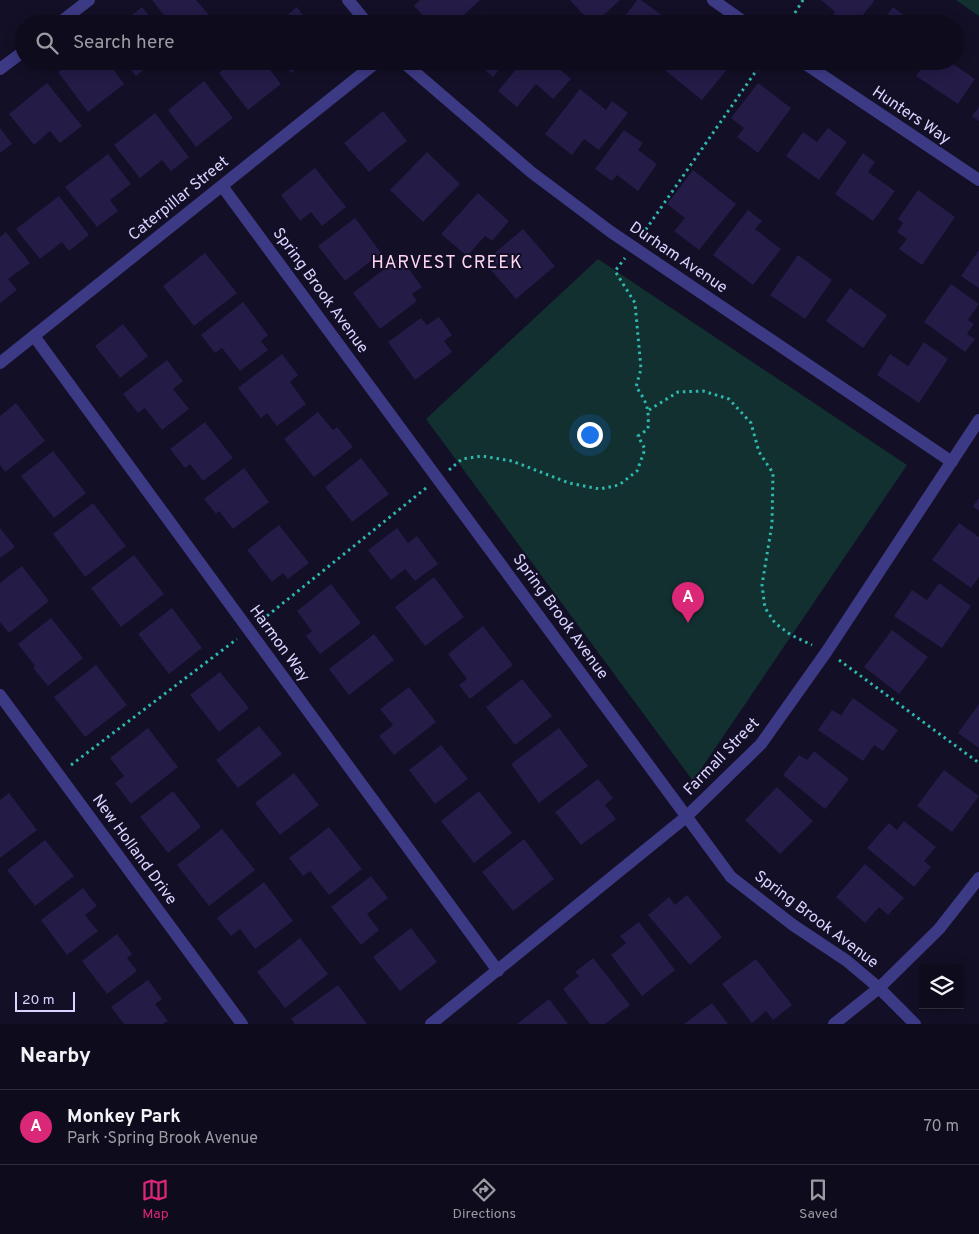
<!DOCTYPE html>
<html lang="en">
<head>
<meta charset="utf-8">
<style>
  :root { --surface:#0e0b1c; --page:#171425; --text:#f1f3f6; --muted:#9b9ba3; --line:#2e2b3b; --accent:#db2777 }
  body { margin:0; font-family:Overpass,sans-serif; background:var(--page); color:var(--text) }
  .controls { position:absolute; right:15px; bottom:15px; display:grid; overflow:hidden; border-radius:0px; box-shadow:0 2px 12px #0003 }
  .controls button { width:45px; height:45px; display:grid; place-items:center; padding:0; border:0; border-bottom:1px solid var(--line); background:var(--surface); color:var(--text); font:25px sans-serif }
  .scale { position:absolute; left:15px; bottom:12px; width:60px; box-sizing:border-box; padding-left:5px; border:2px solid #d9d4ff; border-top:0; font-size:14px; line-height:18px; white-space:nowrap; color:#d9d4ff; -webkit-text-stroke:4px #130f26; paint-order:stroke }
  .you { position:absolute; left:589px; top:434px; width:18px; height:18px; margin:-12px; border:4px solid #fff; border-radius:50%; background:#1a73e8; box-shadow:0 0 0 8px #1a73e833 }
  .badge { display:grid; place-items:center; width:32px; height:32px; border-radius:50%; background:var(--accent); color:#fff; font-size:16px; font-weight:700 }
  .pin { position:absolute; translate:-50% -41px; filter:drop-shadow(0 1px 2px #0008) }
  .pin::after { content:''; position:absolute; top:26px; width:18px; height:15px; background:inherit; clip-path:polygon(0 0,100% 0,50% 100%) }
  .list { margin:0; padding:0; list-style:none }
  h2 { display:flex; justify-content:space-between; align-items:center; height:65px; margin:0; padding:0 20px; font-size:21px }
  h2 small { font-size:16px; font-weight:400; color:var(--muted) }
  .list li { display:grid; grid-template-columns:32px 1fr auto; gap:15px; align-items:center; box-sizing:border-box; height:75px; padding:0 20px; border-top:1px solid var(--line) }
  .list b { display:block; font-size:19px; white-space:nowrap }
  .list p { margin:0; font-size:16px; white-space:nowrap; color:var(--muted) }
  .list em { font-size:16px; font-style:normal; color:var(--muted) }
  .icon { flex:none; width:28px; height:28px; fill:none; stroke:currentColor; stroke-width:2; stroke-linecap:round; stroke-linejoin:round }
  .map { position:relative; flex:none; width:979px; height:1024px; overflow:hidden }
  .search { position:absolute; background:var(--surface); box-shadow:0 2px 12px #0003; left:15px; right:15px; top:15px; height:55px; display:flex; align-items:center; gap:12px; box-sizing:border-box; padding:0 18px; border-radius:28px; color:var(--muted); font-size:19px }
  .sheet { height:140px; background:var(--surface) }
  nav { display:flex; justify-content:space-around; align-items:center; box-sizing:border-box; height:70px; border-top:1px solid var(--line); background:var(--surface); font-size:14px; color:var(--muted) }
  nav a { display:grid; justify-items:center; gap:2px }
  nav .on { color:var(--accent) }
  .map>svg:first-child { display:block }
</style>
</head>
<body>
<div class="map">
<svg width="979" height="1024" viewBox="0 0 979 1024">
  <rect width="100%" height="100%" fill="#130f26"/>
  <!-- green -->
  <path fill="#12302f" d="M956,0h23v16z
    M598,259l309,206 -214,316 -267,-362z"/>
  <!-- building -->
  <path fill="#241b47" d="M152,0h44l14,16 -10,8h-29z
    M420,0h60l-26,24h-23l-17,-18z
    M570,0h50l-26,24h-2z
    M637,0h4l33,24h-55z
    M821,0h52l1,1 -18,23h-24l-4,-3 7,-9z
    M142,7l14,17h-35z
    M297,7l13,17h-34z
    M893,7l22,17h-35z
    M485,14l11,10h-19z
    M73,61h34l17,23 -36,28 -30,-40z
    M124,61h31l-19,15z
    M233,61h30l18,23 -33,26 -29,-37z
    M282,61h25l-16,12z
    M475,61h31l-13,16z
    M523,61h27l21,18 -18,20 -17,-15 -19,23 -19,-16z
    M640,61h13l-5,7z
    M673,61h48l8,6 -27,33 -36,-29z
    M889,61h14l-5,7z
    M927,61h22l26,18 -17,25 -42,-28z
    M204,81l29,37 -37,29 -28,-37z
    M47,83l35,43 -22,17 -10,-12 -16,14 -25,-31z
    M758,83l33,25 -33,45 -21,-16 7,-9 -13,-10z
    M580,89l26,21 6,-9 16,12 -29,37 -15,-11 -12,16 -27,-21z
    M979,107v14l-7,-5z
    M383,111l24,30 -38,31 -25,-29z
    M155,113l34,44 -18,14 -9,-11 -22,18 -26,-33z
    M0,128l12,16 -12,9z
    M828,128l19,14 -28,38 -33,-24 17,-24 14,10z
    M624,130l19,13 -5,7 19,14 -19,27 -21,-16 -5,6 -17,-12z
    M427,152l33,32 -37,38 -33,-32z
    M863,153l12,9 -7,10 27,19 -22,30 -38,-27z
    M108,154l23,30 -21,16 8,11 -21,16 -32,-40z
    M315,168l31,39 -24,19 -11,-14 -11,9 -19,-26z
    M693,170l43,34 -37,46 -25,-19 11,-13 -18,-14z
    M918,190l37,27 -33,48 -23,-16 8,-10 -10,-7 6,-9 -5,-4z
    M478,193l31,28 -17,20 -7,-5 -18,20 -26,-22z
    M59,196l30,39 -20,16 -7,-9 -22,17 -24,-30z
    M748,210l14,11 -7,8 26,20 -28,36 -40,-30z
    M355,218l26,35 -36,28 -27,-35z
    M523,229l32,37 -39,33 -32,-37z
    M6,232l24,31 -22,16 9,11 -17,13v-66z
    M979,250v38l-18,-12z
    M205,253l32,40 -43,33 -31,-40z
    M798,255l34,25 -27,39 -35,-24z
    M400,257l22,30 -10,7 5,7 -37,28 -27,-36z
    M951,284l28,20 -11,16 6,4 -7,10 8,5 -10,13 -41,-30z
    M850,288l37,27 -24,33 -37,-27z
    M243,302l25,33 -7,6 7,9 -28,21 -18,-23 -7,5 -14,-18z
    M439,317l13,18 -8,6 8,11 -37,28 -27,-38 33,-24 6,7z
    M123,324l25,32 -28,22 -25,-32z
    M924,342l24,17 -29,44 -42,-28 13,-21 18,12z
    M282,354l16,21 -8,7 16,22 -29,22 -10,-13 -6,5 -23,-30z
    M167,360l16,21 -10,8 16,20 -27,21 -17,-22 -7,5 -15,-19z
    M16,403l29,38 -40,31 -5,-7v-49z
    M318,412l15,18 4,-3 16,20 -39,30 -30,-38z
    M205,422l28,36 -30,23 -13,-17 -5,4 -15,-19z
    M53,451l33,42 -32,25 -33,-42z
    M361,458l28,36 -37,28 -27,-35z
    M244,468l25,34 -36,27 -14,-18 -3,3 -12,-15z
    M979,498v13l-6,-5z
    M93,503l33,43 -41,31 -32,-43z
    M959,523l20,14v40l-8,11 -39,-28z
    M279,525l30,38 -21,16 -5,-6 -11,9 -25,-32z
    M0,528l15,19 -15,11z
    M397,528l11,15 9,-7 21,28 -23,17 -10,-12 -14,11 -23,-30z
    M134,555l30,39 -43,33 -30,-39z
    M22,566l27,35 -40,32 -9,-11v-39z
    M434,577l30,40 -39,29 -30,-39z
    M939,583l32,23 -29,42 -48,-32 18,-26 15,10z
    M331,584l30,39 -41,31 -14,-18 6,-5 -15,-20z
    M172,608l30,40 -33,26 -31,-40z
    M51,618l32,40 -35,28 -15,-18 2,-2 -17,-22z
    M483,626l30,39 -43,34 -11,-14 8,-6 -19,-25z
    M892,630l36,27 -29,37 -35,-27z
    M374,634l20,26 -45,35 -20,-26z
    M96,665l31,40 -42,32 -31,-40z
    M220,672l29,36 -30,24 -29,-37z
    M522,679l30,37 -37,29 -29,-38z
    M409,687l27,35 -42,33 -15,-19 14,-11 -13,-16z
    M853,698l45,32 -15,21 -9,-6 -11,16 -45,-31 14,-20 9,5z
    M979,704v44l-21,-15z
    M259,726l23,28 -44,34 -22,-28z
    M148,728l30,39 -47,37 -16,-21 9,-7 -14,-18z
    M559,728l29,38 -49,37 -28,-39z
    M441,745l27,34 -33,25 -26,-34z
    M814,751l35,28 -24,30 -42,-34 16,-20 8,5z
    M944,770l35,26 -27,36 -35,-26z
    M294,773l25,32 -39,30 -25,-32z
    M598,779l15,19 -8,7 11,14 -35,26 -26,-33z
    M777,787l36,34 -33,33 -35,-34z
    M173,791l28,36 -33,26 -28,-36z
    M479,791l33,42 -38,30 -33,-42z
    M9,793l28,37 -37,28v-58z
    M904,821l32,26 -12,14 7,6 -17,20 -47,-39 22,-25 8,7z
    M329,827l33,42 -33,26 -19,-24 -7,5 -14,-18z
    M222,829l33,41 -46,36 -32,-41z
    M524,839l30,40 -41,32 -31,-39z
    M45,840l29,36 -39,30 -28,-36z
    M865,864l39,34 -16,17 -9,-8 -14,16 -29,-26z
    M371,876l17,22 -21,16 12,16 -18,15 -30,-38z
    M264,882l29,39 -38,28 -15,-20 -9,7 -14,-18z
    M83,888l14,18 -12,9 13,16 -31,24 -26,-35z
    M687,895l35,42 -32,28 -42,-50 21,-18 6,8z
    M639,922l36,48 -33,26 -31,-41 15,-12 -6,-7z
    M411,928l26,34 -37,29 -27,-34z
    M117,934l15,20 -5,4 10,13 -30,23 -25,-33z
    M300,938l28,36 -43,34 -28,-36z
    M593,958l37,47 -25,19h-15l-27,-35 16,-13 -4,-4z
    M756,959l36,46 -19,15 -7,-9 -14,12 -30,-39z
    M148,980l14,19 -7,5 13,17 -5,3h-39l-13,-17z
    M338,985l29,39h-72l-4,-5z
    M549,999l19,25h-51z
    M712,1003l16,21h-44z"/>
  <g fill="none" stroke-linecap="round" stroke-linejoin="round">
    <!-- path -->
    <path stroke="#2fb8b0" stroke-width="3" stroke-dasharray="2.5 4" stroke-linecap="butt" d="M788,24l15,-24
      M642,235l121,-174
      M649,410l29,-18 25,-1 26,8 22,24 8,29 14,21 -1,51 -10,61 3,23 10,15 16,12 21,10
      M449,470l13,-11 20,-3 30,5 57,22 31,6 19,-4 18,-14 8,-22 -7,-13 10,-7c1,-19 0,-26 -12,-42l5,-18 -6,-66 -20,-32 10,-13
      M262,620l164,-132
      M839,660l140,103
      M71,765l166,-126"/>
    <!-- minor -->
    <path stroke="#3d3a85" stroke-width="12" d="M348,0l20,24
      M713,0l34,24
      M58,24l31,-24
      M402,61l129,111 80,60 341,230
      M801,61l178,119
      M0,69l24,-18
      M222,186l509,691 62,48 54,36 32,27 36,36
      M34,336l464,635
      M0,363l378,-302
      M0,695l242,329
      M431,1024l255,-207 75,-73 66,-93 152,-231
      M834,1024l45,-36 60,-59 40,-51"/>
  </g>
  <g text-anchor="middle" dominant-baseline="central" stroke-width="4" stroke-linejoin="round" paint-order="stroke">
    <!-- street labels -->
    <g font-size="16" fill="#d9d4ff" stroke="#130f26">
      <text transform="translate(911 116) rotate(34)">Hunters Way</text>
      <text transform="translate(179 199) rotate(-39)">Caterpillar Street</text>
      <text transform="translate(678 258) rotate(34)">Durham Avenue</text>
      <text transform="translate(320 291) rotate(54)">Spring Brook Avenue</text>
      <text transform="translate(560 617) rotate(54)">Spring Brook Avenue</text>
      <text transform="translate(279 644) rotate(54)">Harmon Way</text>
      <text transform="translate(722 757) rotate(-46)">Farmall Street</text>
      <text transform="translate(134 850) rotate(54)">New Holland Drive</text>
      <text transform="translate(816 920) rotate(37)">Spring Brook Avenue</text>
    </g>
    <!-- neighbourhood labels -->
    <g font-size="18" letter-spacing="1" fill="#ffd6f0" stroke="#130f26">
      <text x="447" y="263">HARVEST CREEK</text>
    </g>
  </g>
</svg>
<div class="controls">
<button><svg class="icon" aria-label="layers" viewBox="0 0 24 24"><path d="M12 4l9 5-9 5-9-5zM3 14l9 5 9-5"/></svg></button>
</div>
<div class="scale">20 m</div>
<div class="you"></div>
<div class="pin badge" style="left:688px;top:623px">A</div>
<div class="search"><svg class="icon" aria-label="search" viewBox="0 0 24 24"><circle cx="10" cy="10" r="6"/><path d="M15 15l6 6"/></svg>Search here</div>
</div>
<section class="sheet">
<h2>Nearby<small></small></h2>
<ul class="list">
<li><span class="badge">A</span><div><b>Monkey Park</b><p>Park · Spring Brook Avenue</p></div><em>70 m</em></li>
</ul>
</section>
<nav>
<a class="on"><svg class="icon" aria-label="map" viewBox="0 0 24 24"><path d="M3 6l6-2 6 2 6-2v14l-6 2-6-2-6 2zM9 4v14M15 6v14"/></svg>Map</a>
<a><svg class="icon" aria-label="directions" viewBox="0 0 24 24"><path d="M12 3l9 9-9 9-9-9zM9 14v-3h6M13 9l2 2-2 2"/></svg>Directions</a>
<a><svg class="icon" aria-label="saved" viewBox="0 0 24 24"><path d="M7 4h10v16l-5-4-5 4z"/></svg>Saved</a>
</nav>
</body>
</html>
